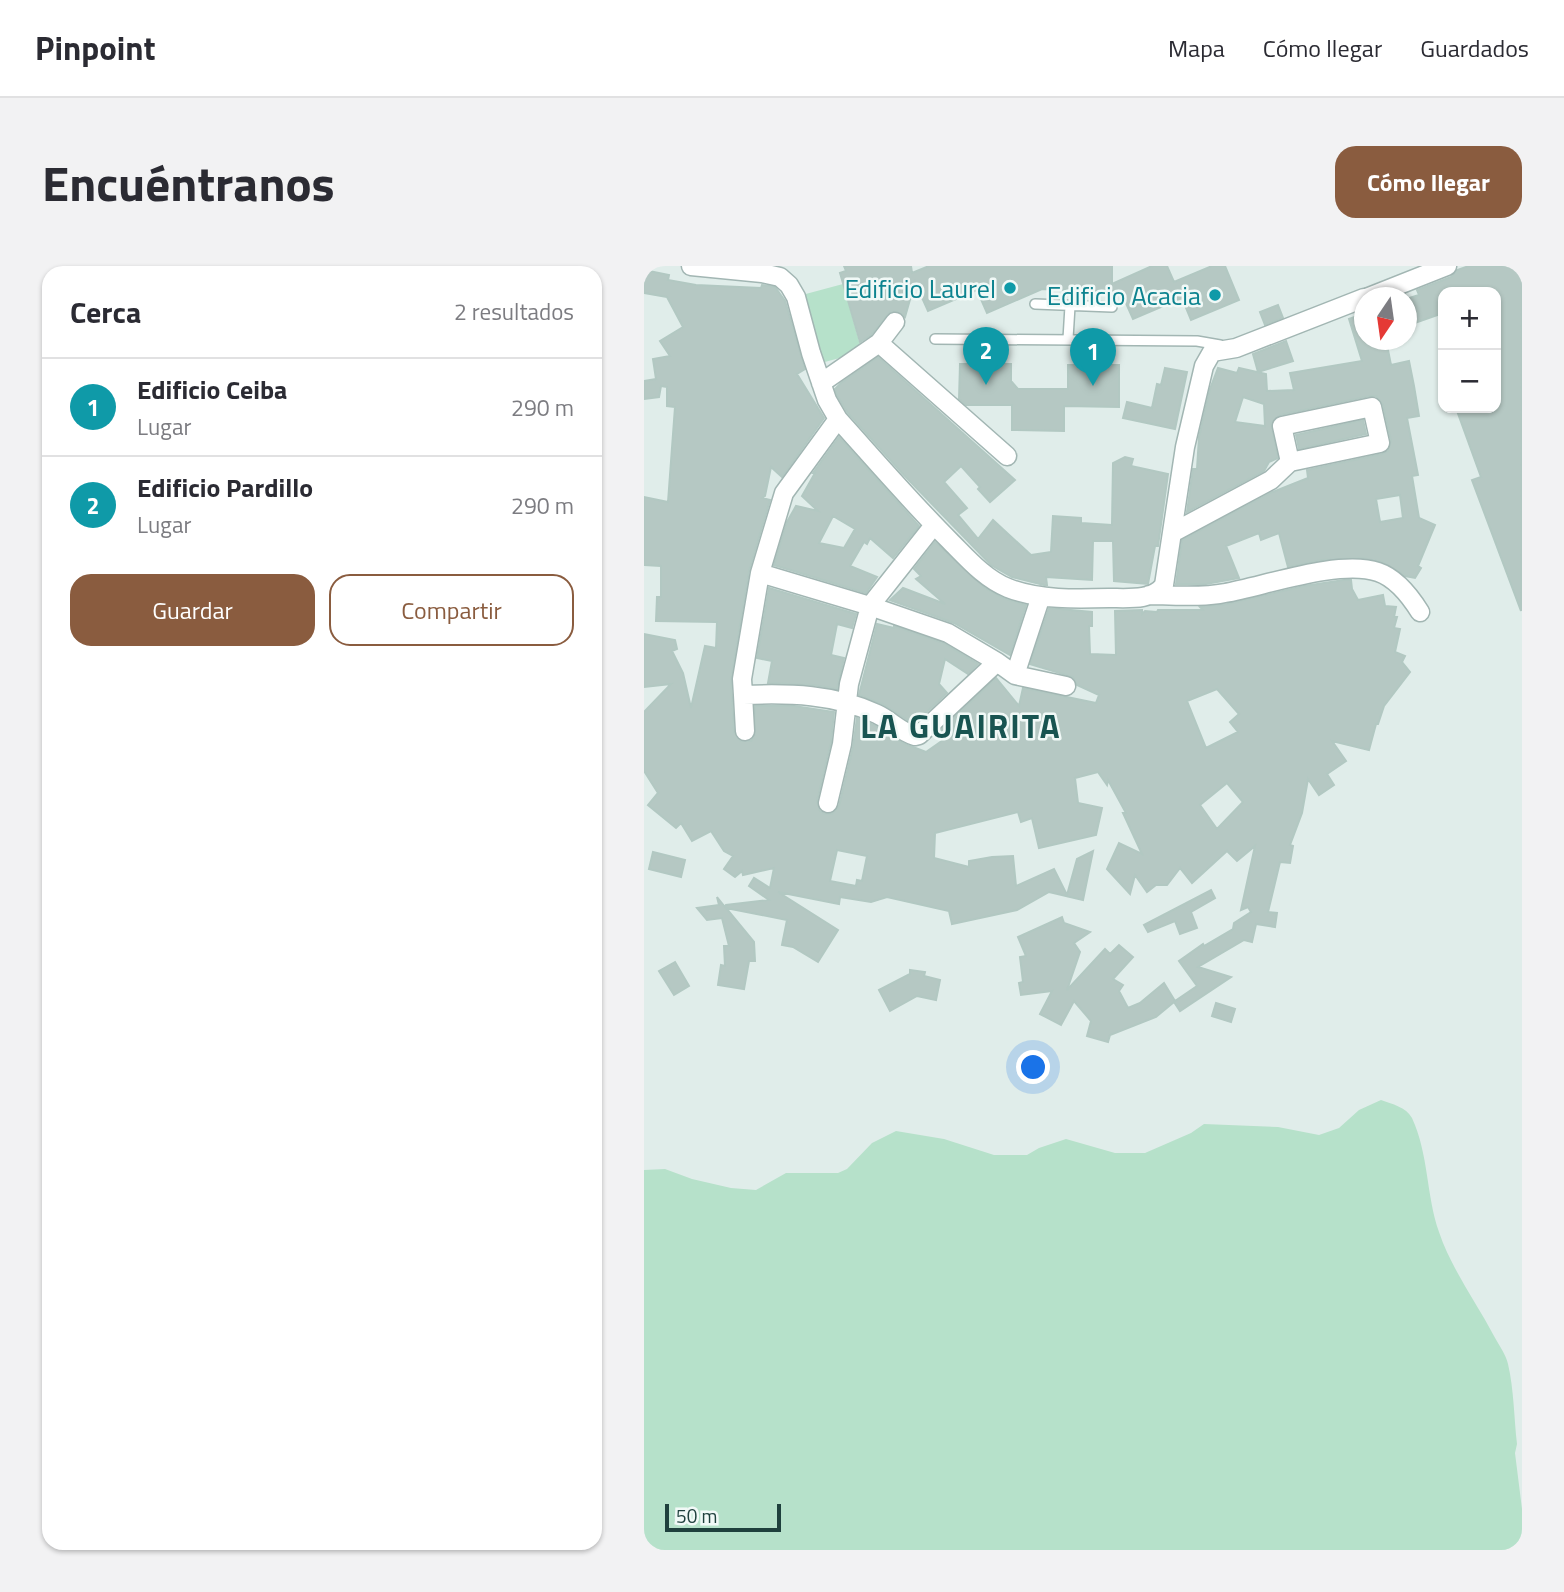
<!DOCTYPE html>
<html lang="es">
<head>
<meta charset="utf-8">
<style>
  :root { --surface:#fff; --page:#f2f2f3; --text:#2b2b33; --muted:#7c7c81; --line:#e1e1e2; --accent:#8a5c3f }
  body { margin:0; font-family:"Titillium Web",sans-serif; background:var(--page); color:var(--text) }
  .controls { position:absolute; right:21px; top:21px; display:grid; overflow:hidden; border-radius:14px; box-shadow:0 2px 5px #0004 }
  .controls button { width:63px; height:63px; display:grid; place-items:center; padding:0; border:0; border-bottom:2px solid var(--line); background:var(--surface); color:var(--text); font:35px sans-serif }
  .compass { position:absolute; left:710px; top:21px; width:63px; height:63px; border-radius:50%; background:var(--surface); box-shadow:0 2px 5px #0004; rotate:193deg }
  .scale { position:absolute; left:21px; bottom:18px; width:116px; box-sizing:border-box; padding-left:7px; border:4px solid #1f403d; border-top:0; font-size:19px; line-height:24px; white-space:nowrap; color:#1f403d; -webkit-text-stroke:5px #f1f9f7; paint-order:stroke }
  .you { position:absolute; left:390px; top:802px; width:24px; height:24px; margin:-18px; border:5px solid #fff; border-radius:50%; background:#1a73e8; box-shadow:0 0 0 10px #1a73e833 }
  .badge { display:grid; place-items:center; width:46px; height:46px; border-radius:50%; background:var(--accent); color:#fff; font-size:23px; font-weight:700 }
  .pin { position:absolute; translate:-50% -58px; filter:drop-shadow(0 2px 4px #0008) }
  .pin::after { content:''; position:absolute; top:37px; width:24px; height:21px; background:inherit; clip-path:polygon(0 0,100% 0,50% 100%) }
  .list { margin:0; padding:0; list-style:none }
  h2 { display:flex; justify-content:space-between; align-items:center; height:91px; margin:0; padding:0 28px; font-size:30px }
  h2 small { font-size:23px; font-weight:400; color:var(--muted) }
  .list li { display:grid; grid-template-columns:46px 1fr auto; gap:21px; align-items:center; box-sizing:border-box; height:98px; padding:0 28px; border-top:2px solid var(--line) }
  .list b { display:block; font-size:26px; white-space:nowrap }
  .list p { margin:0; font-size:23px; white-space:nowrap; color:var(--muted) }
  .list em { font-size:23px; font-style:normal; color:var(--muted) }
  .actions { display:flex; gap:14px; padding:21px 28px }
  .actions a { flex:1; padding:16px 0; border:2px solid var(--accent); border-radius:21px; text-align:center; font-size:24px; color:var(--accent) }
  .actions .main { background:var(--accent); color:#fff }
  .map { position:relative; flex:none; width:878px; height:1284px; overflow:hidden; border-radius:21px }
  header { display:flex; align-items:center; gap:42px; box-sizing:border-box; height:98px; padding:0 35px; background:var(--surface); border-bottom:2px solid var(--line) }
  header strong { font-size:33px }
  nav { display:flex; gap:38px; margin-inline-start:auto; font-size:24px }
  .intro { display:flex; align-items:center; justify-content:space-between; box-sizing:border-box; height:168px; padding:0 42px }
  h1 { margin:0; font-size:49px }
  .button { padding:18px 32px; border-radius:21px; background:var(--accent); color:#fff; font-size:24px; font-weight:700 }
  main { display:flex; gap:42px; padding:0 42px }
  aside { flex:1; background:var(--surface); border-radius:21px; box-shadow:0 2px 5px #0004 }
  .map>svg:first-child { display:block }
</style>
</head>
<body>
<header>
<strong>Pinpoint</strong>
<nav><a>Mapa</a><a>Cómo llegar</a><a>Guardados</a></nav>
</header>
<div class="intro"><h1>Encuéntranos</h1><a class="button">Cómo llegar</a></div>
<main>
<aside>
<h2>Cerca<small>2 resultados</small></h2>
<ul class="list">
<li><span class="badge" style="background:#0f9aa8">1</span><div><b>Edificio Ceiba</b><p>Lugar</p></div><em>290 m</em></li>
<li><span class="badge" style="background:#0f9aa8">2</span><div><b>Edificio Pardillo</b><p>Lugar</p></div><em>290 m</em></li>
</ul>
<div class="actions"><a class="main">Guardar</a><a>Compartir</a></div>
</aside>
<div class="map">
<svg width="878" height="1284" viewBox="0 0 878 1284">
  <rect width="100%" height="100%" fill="#e0edea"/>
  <!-- green -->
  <path fill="#b6e1ca" d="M199,18l19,68 -41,11 -19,-68z
    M737,834c11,4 25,7 31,18 17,37 14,77 27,114 12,36 37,70 55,104 5,9 12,19 14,28 6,26 6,54 9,80l-2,9 7,56v41h-878v-380l21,-1 27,10 39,9 25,2 30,-17h52l9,-4 25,-26 24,-12 48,8 50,16h33l12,-7 27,-9 49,14h30l46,-20 13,-9 74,3 41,8 20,-7 20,-18z"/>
  <!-- building -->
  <path fill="#b5c8c3" stroke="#b2c8c2" stroke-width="2" fill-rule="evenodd" d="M200,0h67l1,7 17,-7h183v18l40,-18h15l7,16 38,-16h13l14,34 -48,20 -9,-22 -49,21 -12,-27 -79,-3 -55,24 -10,-23 -49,21 -13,-29 -10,35 -8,-6 -7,1 -19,23 -11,7 -20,-69 6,-2z
    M825,0h53l-1,345 -49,-131 9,-3 -25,-69h40v-116h-53v21l-37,13v-27l13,-4 -2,-5 34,-13 6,-7z
    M0,4l25,5 -1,5 28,5 65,3 1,-3 13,2 10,14 20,68 -8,5 27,44 -42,59 -11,-10 -6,29 -3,2 8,2 -21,71 -18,109 3,52 7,9h10l4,-6v-29h39l40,6 -3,30 -14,59 3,10 5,3h7l7,-8 14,-59 4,-29 19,8 29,18 21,8 20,-14 -5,-8 55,-52 23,28 4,-18 73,15 3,-8 -22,-10 -4,-8 -43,-13 19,-56 43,4v14h-3l1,28 26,1 -1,-44 27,-1v4l3,-3 12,1 1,-2h45l-3,-3 27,-3 77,-18 40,-6h7l1,9 6,11 25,-5 2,11 11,1 -2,10h3l-3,11 6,1 -5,23 10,4 -3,6 8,10 -26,34 -6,18h-2l-7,26 -37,-9 14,20 -19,13 7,11 -15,10 -11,-16 -6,34 -12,32 3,1 -3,17 -10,-1 -12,50 9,1 -2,14 -19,-3 -4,18 -8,-2 -46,27 33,10 -51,34 -6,-9 -18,15 -46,18 -2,7 -21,-6 4,-15 -17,-20 -13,24 -21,-11 12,-23 -31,4 -2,-12 4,-1 -3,-25 6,-1 -8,-19 44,-20 2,6 26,9 -16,11 6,9 -13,38 38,-41 5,5 9,-9 14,12 -20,22 10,6 -4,6 9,17 12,-5 24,-20 11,18 22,-15 -18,-25 24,-17 1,2 29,-17 1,-6 17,-11 -3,-5 -7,3 14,-64 -18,15 -10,-10 -35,32 -12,-15 -13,17h-11l-9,7 -12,-17 -5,19 -23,-25 12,-26 23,11 -19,-41h3l-18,-33 -1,5 -9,-13 -23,6 3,25 24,5 -6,27 -57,13 -7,-30 -11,4 -3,-10 -83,21 -1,25 35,9v-6l23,-4 21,-1 3,30 38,-17 13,26 10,-36 16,-8 -10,49 -34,-8 -32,18 -65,14 -3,-13 -62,-14 -16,5 -31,-5 -1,7 -61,-12 60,38 -20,32 -25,-15 -11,-2 5,-25 -61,-12 28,34 1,19h-6l-5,28 -26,-4 3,-20 4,1 -1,-20h5l-7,-28 -15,2 -10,-12 22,-3 -2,-8 8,10 1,-2 43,-5 -20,-14 5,-8 16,10 4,-20 -31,7 -1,-4 -7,6 -11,-8 9,-13 -9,-5 -13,-20 -19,10 -11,-18 -5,5 -28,-23 10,-12 -14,-22v-59l27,-28 -27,3v-53l31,6 2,9 -5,2 11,22 8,35 14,-62 11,2 1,-26 -61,-1 1,-24h4v-31l-17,-1v-68l24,5 7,-95 -8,-1v-19l-6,-1 -2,11 -15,2v-18l12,-2 -3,-20 17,-3 -10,-15 23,-14 -16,-30 -23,-4zM573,423l22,25 -9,8 8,10 -32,16 -19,-47zM583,517l16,19 -26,27 -17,-24zM193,584l30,6 -5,25 -5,-1 -1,6 -26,-5z
    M634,39l5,13 -18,7 -5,-13z
    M720,48v26h22l5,25 18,-4 5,25 5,30 -12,2 11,57 -6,1 7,42 16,7 -17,41 3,2 -6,10 -10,-2 -23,-14 -20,-4 -40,2 -34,7 -9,-34 -18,7 -2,-7 -33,13 13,32 -33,6h-30l6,-44 88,-47 38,-15 -1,-8 75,-16 6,-3 3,-10 -8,-36 -7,-9h-6l-90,19 -9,8 7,35 -9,4 -5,9 -77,41 6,-43h4l2,-32 11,-48 8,-21 19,5 2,-5 27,6 1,17 27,-1 -4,-17 72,-12 -13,-42zM599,131l21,7 1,22 -30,-4zM756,229l3,23 -23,4 -4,-23z
    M642,75l7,20 -35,11 -5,-18z
    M234,91l137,123 -25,22 -12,-13 2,-2 -19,-21 -17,16 23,26 -9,7 20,24 15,-19 38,35 20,-3 2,-36 28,2v5l31,2 1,-62 12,-6 8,2 -2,7 37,8 -10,72h-3l-7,38 -34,-3 -1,-40h-20l-1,39 -46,-3 1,8h-3l-32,-8 -21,-12 -89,-92 -55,-61 -10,-17 -2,-6 6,-6z
    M316,98h51v17l7,8h50v-24h51v42l-55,-1v25l-52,-1v-25h-46l-7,-6z
    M521,102l22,4 -12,57 -52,-11 4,-16 25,6 5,-24 4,1z
    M719,154l3,14 -67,15 -3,-14z
    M195,171l80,89 -26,32 -23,-20 -3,6 -3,-2 -14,24 27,11 -11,16 -92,-28 13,-43 9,-16 22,5 -16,-15 13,-23h-2zM189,250l22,13 -11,19 -25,-5z
    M291,276l50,46 18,10 23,7 -16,50 -56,-32 -64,-23 13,-12 42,16 -29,-25 5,-3 -7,-7z
    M125,322l87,26 -4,14 -15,-4 -6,31 13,3 -7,31 -24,-4 -45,-2 4,-22 -15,-3z
    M233,358l17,4v-2l49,17 35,21 -10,10 -23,-15 -6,25 8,9 -33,31 -32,-20 -23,-9z
    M9,586l32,8 -4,17 -32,-8z
    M567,624l4,8 -24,14 6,16 -17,6 -5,-13 -27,11 -4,-7z
    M31,696l14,24 -15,9 -15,-24z
    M266,704l15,2 -1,4 16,4 -4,20 -19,-4 -27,15 -11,-21 31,-16z
    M572,737l19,6 -4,13 -19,-6z"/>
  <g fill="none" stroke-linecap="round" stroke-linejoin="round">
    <!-- service casing -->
    <g stroke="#a2b6b3" stroke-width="12">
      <path id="service" d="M391,38l77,3
        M291,73l262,2 23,4
        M424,73l2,-33"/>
    </g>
    <!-- minor casing -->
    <g stroke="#a2b6b3" stroke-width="21">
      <path id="minor" d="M47,0l71,7 18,4 9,8 7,12 15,56 16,47 11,19c37,41 73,83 112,122 17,17 35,38 58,47 30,12 69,11 101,10 18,0 44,3 55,-13l21,-138 19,-81 8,-14 24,-4 128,-50
        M722,32l81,-32
        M235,77l16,-21
        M177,117l58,-40 128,113
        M728,141l8,36 -90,19 -8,-36z
        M194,153l-54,74 -24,80 110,33 78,27 49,29 18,13 51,11
        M528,267l99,-53 19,-18
        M116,307l-18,106 1,16c46,-2 92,-1 134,19 13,6 24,18 38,22l4,-1 78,-73
        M505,329c25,0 52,3 76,-2 40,-7 114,-34 153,-21 18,6 32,24 42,40
        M371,409l26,-79
        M99,429l2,36
        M184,537l14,-59 7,-60 21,-78 64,-81"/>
    </g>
    <!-- service -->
    <use href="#service" stroke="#fff" stroke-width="9"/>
    <!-- minor -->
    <use href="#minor" stroke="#fff" stroke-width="18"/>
  </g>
  <!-- markers -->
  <g fill="#0f9aa8" stroke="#f1f9f7" stroke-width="2.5">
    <circle cx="366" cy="22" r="7"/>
    <circle cx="571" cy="29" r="7"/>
  </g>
  <g text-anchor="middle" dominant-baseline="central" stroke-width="5" stroke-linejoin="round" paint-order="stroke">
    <!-- culture labels -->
    <g font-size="26" fill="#0d838f" stroke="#f1f9f7" text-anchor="end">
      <text x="352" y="22">Edificio Laurel</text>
      <text x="557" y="29">Edificio Acacia</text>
    </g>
    <!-- district labels -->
    <g font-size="33" font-weight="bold" letter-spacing="2" fill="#185451" stroke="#f1f9f7">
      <text x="317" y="460">LA GUAIRITA</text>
    </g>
  </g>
</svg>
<div class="controls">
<button>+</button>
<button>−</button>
</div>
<svg class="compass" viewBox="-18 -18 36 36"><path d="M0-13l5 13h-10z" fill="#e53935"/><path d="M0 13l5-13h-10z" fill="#7c7c81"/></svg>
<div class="scale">50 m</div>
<div class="you"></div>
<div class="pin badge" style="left:449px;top:120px;background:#0f9aa8">1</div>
<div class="pin badge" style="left:342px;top:119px;background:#0f9aa8">2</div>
</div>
</main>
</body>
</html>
